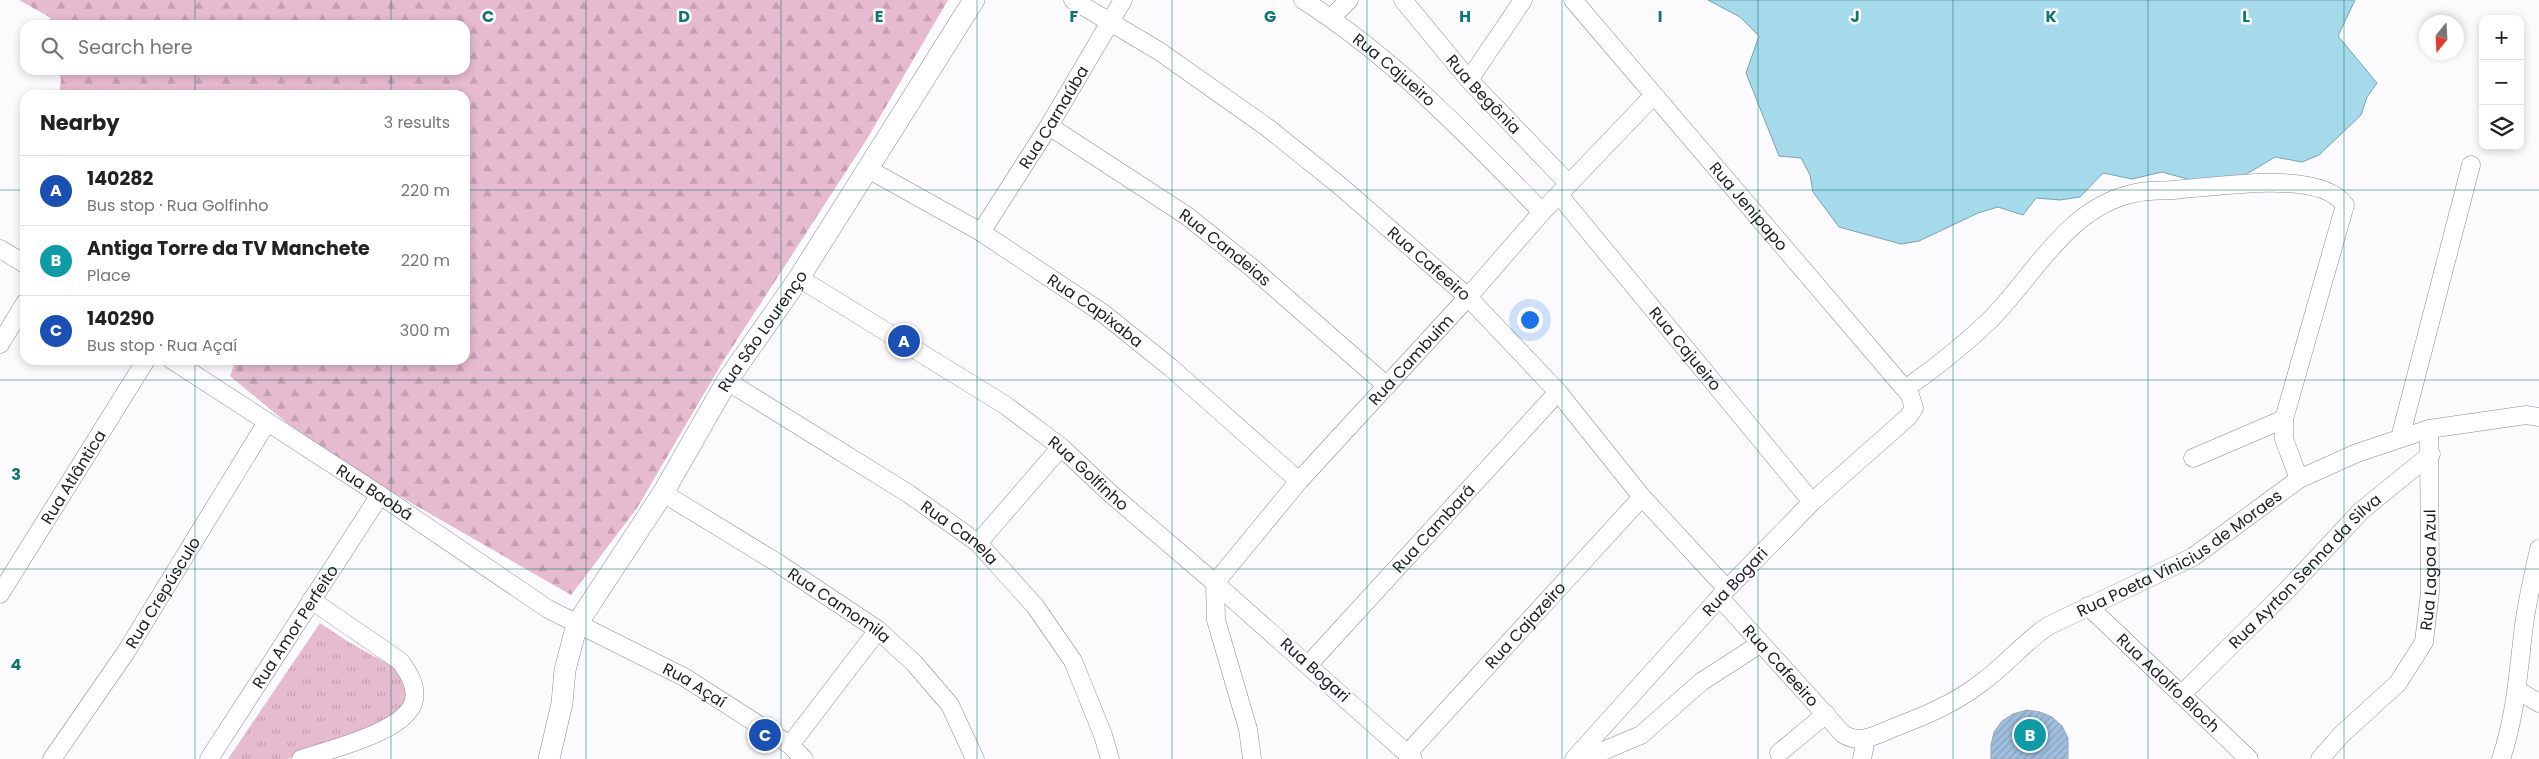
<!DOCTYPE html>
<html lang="en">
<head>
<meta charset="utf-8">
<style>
  :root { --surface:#fff; --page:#f2f2f2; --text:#222; --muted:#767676; --line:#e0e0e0; --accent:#617727 }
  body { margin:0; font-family:Poppins,sans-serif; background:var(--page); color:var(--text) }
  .controls { position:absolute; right:15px; top:15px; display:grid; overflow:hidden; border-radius:10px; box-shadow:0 2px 8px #0003 }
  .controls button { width:45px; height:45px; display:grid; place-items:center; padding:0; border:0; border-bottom:1px solid var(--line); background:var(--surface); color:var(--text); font:25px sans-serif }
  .compass { position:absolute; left:2419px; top:15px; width:45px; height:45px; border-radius:50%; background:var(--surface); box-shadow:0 2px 8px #0003; rotate:198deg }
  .you { position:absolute; left:1529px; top:319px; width:18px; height:18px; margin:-12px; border:4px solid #fff; border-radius:50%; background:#1a73e8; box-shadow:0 0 0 8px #1a73e833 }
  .badge { display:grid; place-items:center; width:32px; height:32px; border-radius:50%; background:var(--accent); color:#fff; font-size:16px; font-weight:700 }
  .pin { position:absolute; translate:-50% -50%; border:2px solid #fff; box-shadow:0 1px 5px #0006 }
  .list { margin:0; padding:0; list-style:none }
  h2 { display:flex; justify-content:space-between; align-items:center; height:65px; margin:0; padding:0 20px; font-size:21px }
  h2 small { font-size:16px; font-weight:400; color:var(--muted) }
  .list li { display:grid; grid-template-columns:32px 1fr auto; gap:15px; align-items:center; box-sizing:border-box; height:70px; padding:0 20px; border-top:1px solid var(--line) }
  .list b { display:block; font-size:19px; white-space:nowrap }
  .list p { margin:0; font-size:16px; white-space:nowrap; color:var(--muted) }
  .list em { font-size:16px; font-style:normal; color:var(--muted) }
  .icon { flex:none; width:28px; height:28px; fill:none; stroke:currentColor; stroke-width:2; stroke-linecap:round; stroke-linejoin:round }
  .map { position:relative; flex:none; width:2539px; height:759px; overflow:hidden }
  .search { position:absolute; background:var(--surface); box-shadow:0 2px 8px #0003; left:20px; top:20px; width:450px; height:55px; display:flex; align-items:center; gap:12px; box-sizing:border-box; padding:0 18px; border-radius:15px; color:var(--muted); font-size:19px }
  .panel { position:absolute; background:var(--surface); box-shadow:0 2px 8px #0003; left:20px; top:90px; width:450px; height:275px; border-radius:15px }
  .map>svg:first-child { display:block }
</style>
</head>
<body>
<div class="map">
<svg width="2539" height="759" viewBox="0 0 2539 759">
  <defs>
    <pattern id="grass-tufts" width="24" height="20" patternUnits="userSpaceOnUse" patternTransform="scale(1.25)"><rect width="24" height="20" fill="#e6bacf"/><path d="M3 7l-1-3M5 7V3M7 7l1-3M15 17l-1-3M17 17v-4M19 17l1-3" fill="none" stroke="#c59fb1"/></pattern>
    <pattern id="forest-firs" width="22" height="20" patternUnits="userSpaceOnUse" patternTransform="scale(1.25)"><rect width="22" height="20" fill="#e6bacf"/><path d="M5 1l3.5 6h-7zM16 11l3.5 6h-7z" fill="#c59fb1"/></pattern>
    <pattern id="building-hatch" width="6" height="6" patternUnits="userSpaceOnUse" patternTransform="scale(1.25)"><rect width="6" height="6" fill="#9fbee0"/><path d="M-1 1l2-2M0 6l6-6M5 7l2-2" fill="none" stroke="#88a3c0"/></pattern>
  </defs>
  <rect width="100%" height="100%" fill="#fbfbfe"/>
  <!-- grass -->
  <path fill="url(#grass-tufts)" d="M320,623l27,18 50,28 13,23 -1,15 -66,34 -56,18h-59z"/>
  <!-- forest -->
  <path fill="url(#forest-firs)" d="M19,0h929l-81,139 -145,224 -85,145 -66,87 -210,-121 -73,-50 -58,-48 6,-16h229v-265h-406l2,-16 -3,-9h407v-45h-420l6,-7z"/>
  <!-- water -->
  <path fill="#a5daeb" stroke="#7ca2af" d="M1708,0h647l-17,36 39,47 -10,14 -6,18 -42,40 -17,7 -27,-5 -45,27 -32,-2 -36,-10 -30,7 -29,-6 -23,24 -20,3 -24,-2 -13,17 -25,-8 -20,6 -59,28 -18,3 -62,-17 -26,-35 -3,-17 -9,-17 -22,-2 -33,-83 13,-37 -19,-19z"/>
  <!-- building -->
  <path fill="url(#building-hatch)" stroke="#9da5ad" d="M2027,710l13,2 12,5 10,9 6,12v21h-77v-14l3,-13 8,-11 11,-7z"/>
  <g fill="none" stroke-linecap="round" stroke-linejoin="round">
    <!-- minor casing -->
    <g stroke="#8a8a95" stroke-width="19">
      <g id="minor">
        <path id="s1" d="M1073,0l86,51 109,77 71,57 129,112 90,95 84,105 85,92"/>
        <path id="s2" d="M1303,0c90,57 165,136 239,212"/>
        <path id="s3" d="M1403,0l66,80 100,104"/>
        <path id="s4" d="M1573,0l337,395 4,13 -6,9 -96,85 -85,87 -153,170"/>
        <path d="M1331,18l18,-18"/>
        <path d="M1469,80l54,-80"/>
        <path id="s5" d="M1049,126l138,90 64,51 136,119"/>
        <path id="s6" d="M868,169l113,63 123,82 66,53 129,114"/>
        <path id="s7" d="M1559,195l253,307"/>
        <path id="s8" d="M981,232l68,-106 74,-126"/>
        <path d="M0,249l25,15"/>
        <path id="s9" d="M799,278l206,127 56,42 50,47 104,89 1,37 32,109 4,30"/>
        <path d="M0,344l25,-41"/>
        <path id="s10" d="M172,360l208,135 168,114 136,68 106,68 14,14"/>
        <path id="s11" d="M727,381l182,113 69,49 57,63 38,55 30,74 7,24"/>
        <path d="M1905,389c30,-21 58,-43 85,-69 45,-45 77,-113 145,-127 12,-3 26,-2 38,-3 28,-3 55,-5 83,-7 25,-1 73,-1 89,22l-61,214v20l15,40"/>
        <path d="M2400,438l71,-273"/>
        <path d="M2193,458l91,-39"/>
        <path id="s12" d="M663,493l113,69 102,68 36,33 36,42 25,54"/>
        <path d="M978,543l83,-96"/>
        <path id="s13" d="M0,594l146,-234"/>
        <path id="s14" d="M1720,598l123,136c17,11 33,1 50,-6 31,-12 61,-24 88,-45 24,-17 42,-40 67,-57l145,-69 106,-78 58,-26 72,-24 97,-14 13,2"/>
        <path id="s15" d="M2088,606l161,153"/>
        <path id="s16" d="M1309,664l249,-272"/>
        <path d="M2517,690l22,13"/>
        <path id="s17" d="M2182,694l106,-105 73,-78 70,-57"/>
        <path d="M790,745l88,-115"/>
        <path d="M1779,753l47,-39"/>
        <path id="s18" d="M1407,754l235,-257"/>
        <path id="s19" d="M52,759l74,-107 141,-230"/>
        <path id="s20" d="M209,759l171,-264"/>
        <path d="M301,759c27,-9 108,-28 113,-59 3,-15 -6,-28 -14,-39l-89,-61"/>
        <path id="s21" d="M1413,759l-198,-176 84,-102 169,-184 74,-85 111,-116"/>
        <path d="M1584,759l57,-24 60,-53 59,-38"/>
        <path d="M1862,759l4,-20"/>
        <path id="s22" d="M2320,759l21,-24 57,-52 26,-41 6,-50 -1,-163"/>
        <path d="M2501,759c14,-41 17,-83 22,-126 3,-28 10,-56 16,-84"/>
      </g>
    </g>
    <!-- tertiary casing -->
    <g stroke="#8a8a95" stroke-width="22">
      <g id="tertiary">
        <path id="s23" d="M549,759l13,-56 3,-33 12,-46 86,-131 64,-112 72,-103 175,-278"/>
      </g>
    </g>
    <!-- minor -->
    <use href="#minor" stroke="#fff" stroke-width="18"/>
    <!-- tertiary -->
    <use href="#tertiary" stroke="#fff" stroke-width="21"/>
  </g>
  <!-- grid -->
  <path fill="none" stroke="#0f766e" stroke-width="1" stroke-opacity="0.55" d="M195,0v25M391,0v25M586,0v759M781,0v759M977,0v759M1172,0v759M1367,0v759M1562,0v759M1758,0v759M1953,0v759M2148,0v759M2344,0v759M195,70v25M391,70v25M0,190h25M465,190h2074M195,360v399M391,360v399M0,380h2539M0,569h2539"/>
  <g text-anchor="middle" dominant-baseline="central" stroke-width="5" stroke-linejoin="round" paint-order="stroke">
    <!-- street labels -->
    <g font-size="16" fill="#1e1e22" stroke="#fbfbfe">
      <text stroke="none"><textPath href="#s2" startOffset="115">Rua Cajueiro</textPath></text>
      <text stroke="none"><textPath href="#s3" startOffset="124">Rua Begônia</textPath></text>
      <text stroke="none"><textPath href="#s8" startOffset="136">Rua Carnaúba</textPath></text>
      <text stroke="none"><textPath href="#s4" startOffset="271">Rua Jenipapo</textPath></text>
      <text stroke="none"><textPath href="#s5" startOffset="214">Rua Candeias</textPath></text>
      <text stroke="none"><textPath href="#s1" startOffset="444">Rua Cafeeiro</textPath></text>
      <text stroke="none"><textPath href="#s6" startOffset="268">Rua Capixaba</textPath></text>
      <text stroke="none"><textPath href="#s23" startOffset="485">Rua São Lourenço</textPath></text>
      <text stroke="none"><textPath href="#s7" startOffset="199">Rua Cajueiro</textPath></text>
      <text stroke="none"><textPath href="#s21" startOffset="562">Rua Cambuim</textPath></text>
      <text stroke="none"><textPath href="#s9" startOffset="350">Rua Golfinho</textPath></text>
      <text stroke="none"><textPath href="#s13" startOffset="138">Rua Atlântica</textPath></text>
      <text stroke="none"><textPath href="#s10" startOffset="242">Rua Baobá</textPath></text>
      <text stroke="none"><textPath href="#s16" startOffset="184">Rua Cambará</textPath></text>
      <text stroke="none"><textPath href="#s11" startOffset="278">Rua Canela</textPath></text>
      <text stroke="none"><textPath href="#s14" startOffset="574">Rua Poeta Vinicius de Moraes</textPath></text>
      <text stroke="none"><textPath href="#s22" startOffset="230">Rua Lagoa Azul</textPath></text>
      <text stroke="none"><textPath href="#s17" startOffset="174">Rua Ayrton Senna da Silva</textPath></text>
      <text transform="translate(1735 582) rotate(-47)">Rua Bogari</text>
      <text stroke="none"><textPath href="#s19" startOffset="200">Rua Crepúsculo</textPath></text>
      <text stroke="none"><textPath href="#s12" startOffset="209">Rua Camomila</textPath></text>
      <text stroke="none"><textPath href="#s18" startOffset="175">Rua Cajazeiro</textPath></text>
      <text stroke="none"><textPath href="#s20" startOffset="158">Rua Amor Perfeito</textPath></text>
      <text stroke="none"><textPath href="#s14" startOffset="91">Rua Cafeeiro</textPath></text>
      <text transform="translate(1315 670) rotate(42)">Rua Bogari</text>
      <text stroke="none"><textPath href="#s15" startOffset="111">Rua Adolfo Bloch</textPath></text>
      <text stroke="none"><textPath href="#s10" startOffset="616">Rua Açaí</textPath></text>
    </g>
  </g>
  <g font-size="16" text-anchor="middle" font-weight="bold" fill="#0f766e" stroke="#fbfbfe" stroke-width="5" stroke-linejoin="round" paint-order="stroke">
    <text x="488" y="22">C</text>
    <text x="684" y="22">D</text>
    <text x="879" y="22">E</text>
    <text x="1074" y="22">F</text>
    <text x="1270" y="22">G</text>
    <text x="1465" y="22">H</text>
    <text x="1660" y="22">I</text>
    <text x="1855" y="22">J</text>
    <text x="2051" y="22">K</text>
    <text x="2246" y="22">L</text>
    <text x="16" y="480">3</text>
    <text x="16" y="670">4</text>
  </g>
</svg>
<div class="controls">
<button>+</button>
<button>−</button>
<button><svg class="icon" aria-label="layers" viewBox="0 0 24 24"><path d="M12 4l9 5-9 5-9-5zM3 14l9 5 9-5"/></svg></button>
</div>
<svg class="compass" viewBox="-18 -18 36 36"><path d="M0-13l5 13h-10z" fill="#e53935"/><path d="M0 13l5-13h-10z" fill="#767676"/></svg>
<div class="you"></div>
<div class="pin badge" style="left:904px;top:341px;background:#1a4fb4">A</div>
<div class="pin badge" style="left:2030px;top:735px;background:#0f9aa8">B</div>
<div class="pin badge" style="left:765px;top:735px;background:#1a4fb4">C</div>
<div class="search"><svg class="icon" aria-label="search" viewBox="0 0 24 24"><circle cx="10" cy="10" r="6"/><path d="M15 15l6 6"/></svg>Search here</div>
<section class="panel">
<h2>Nearby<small>3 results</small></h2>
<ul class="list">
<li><span class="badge" style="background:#1a4fb4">A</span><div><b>140282</b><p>Bus stop · Rua Golfinho</p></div><em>220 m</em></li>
<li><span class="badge" style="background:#0f9aa8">B</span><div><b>Antiga Torre da TV Manchete</b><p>Place</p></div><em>220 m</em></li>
<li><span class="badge" style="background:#1a4fb4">C</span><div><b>140290</b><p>Bus stop · Rua Açaí</p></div><em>300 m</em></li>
</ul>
</section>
</div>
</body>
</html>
